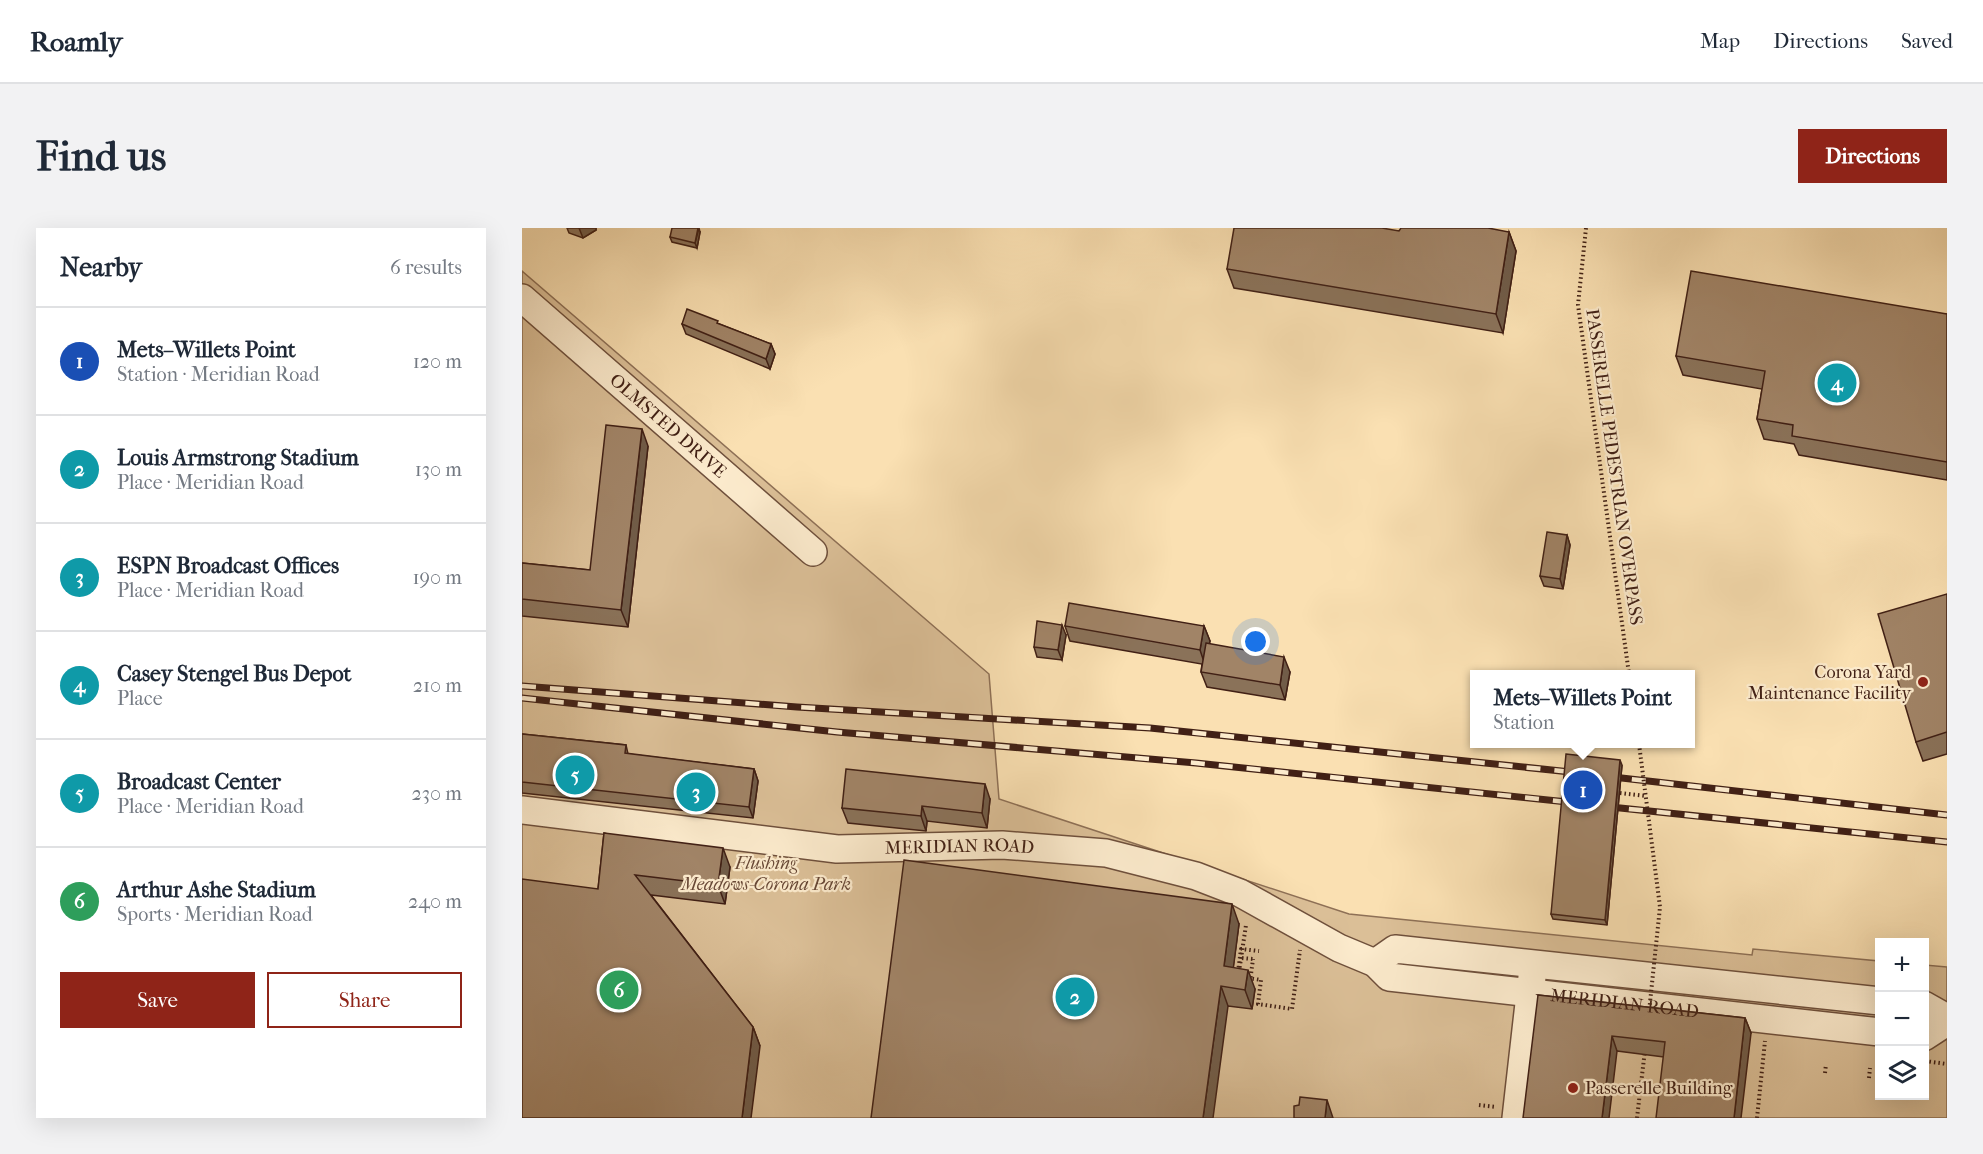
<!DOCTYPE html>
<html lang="en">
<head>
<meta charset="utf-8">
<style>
  :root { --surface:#fff; --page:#f2f2f3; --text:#1f2937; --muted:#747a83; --line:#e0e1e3; --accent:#8f2418 }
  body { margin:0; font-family:"IM FELL French Canon",serif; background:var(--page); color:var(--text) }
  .controls { position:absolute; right:18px; bottom:18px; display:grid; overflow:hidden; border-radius:0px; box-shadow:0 6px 24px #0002 }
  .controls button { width:54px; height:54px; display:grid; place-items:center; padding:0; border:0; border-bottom:2px solid var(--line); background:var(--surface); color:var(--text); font:30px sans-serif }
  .you { position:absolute; left:734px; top:414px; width:21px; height:21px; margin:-15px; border:4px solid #fff; border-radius:50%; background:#1a73e8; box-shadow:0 0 0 9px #1a73e833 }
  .badge { display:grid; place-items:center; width:39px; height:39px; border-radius:50%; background:var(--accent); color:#fff; font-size:20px; font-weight:700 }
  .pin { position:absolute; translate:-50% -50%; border:3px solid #fff; box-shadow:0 2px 6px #0006 }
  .popup { position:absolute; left:948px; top:442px; width:225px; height:78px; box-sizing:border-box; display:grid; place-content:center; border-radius:0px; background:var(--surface); filter:drop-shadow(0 2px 4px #0005); font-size:20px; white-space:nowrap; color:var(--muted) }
  .popup b { font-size:22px; color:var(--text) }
  .popup::after { content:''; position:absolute; left:50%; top:100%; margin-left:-12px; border:12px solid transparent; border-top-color:var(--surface) }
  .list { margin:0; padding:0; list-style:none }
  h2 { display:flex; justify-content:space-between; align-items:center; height:78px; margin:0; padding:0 24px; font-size:26px }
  h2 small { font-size:20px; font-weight:400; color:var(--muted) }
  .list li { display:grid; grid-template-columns:39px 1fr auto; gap:18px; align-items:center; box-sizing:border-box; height:108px; padding:0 24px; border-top:2px solid var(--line) }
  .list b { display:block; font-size:22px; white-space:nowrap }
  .list p { margin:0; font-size:20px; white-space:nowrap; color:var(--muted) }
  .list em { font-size:20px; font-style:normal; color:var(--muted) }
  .actions { display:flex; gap:12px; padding:18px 24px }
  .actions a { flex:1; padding:14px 0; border:2px solid var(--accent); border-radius:0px; text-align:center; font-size:21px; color:var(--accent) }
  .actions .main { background:var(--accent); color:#fff }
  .icon { flex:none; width:33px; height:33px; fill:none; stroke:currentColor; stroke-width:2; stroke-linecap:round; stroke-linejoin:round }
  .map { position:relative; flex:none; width:1425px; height:890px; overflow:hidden; border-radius:0px }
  header { display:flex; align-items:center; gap:36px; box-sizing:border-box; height:84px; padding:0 30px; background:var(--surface); border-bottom:2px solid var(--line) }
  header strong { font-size:28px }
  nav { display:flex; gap:33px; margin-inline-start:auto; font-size:21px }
  .intro { display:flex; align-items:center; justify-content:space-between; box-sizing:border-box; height:144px; padding:0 36px }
  h1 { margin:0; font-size:42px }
  .button { padding:15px 27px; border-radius:0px; background:var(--accent); color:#fff; font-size:21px; font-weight:700 }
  main { display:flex; gap:36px; padding:0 36px }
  aside { flex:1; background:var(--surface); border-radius:0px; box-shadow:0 6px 24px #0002 }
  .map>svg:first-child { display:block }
</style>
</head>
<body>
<header>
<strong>Roamly</strong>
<nav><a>Map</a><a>Directions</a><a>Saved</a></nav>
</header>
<div class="intro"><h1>Find us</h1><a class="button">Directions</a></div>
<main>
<aside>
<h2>Nearby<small>6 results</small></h2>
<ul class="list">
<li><span class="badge" style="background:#1a4fb4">1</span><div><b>Mets–Willets Point</b><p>Station · Meridian Road</p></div><em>120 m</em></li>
<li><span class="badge" style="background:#0f9aa8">2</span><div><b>Louis Armstrong Stadium</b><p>Place · Meridian Road</p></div><em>130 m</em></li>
<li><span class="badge" style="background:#0f9aa8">3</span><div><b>ESPN Broadcast Offices</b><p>Place · Meridian Road</p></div><em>190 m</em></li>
<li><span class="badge" style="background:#0f9aa8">4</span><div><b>Casey Stengel Bus Depot</b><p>Place</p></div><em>210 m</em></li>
<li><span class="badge" style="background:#0f9aa8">5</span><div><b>Broadcast Center</b><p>Place · Meridian Road</p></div><em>230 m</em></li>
<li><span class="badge" style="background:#2e9e5b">6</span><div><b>Arthur Ashe Stadium</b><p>Sports · Meridian Road</p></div><em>240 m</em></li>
</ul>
<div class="actions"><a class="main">Save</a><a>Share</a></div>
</aside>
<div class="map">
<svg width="1425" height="890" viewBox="0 0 1425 890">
  <rect width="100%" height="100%" fill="#fae0b2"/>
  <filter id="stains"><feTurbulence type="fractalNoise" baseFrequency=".00333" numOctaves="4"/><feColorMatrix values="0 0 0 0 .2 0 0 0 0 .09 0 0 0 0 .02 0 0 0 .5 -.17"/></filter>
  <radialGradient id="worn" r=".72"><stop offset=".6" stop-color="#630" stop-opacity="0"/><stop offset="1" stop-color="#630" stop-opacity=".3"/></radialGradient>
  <!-- green -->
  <path fill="#dbbf97" stroke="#8e7056" stroke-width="1.5" d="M0,43l467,403 10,125 350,115 403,41 1,-6 126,12 1,135h44l1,-131 22,2v151h-1425z"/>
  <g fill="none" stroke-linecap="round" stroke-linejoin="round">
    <!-- minor casing -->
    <g stroke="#6f503c" stroke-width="30">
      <g id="minor">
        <path id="s1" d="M0,70l291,254"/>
        <path id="s2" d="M0,582l315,39 165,-4 104,8 90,23 44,17 99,55 36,15 14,14 491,55"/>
        <path d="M853,735l20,-14 485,52"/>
        <path d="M1402,777l23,13"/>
        <path d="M1402,809l23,-15"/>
        <path d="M994,890l16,-141"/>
      </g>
    </g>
    <!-- path -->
    <path stroke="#412015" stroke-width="4" stroke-dasharray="1.5 3" stroke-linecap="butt" d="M1064,0l-8,77 51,369
      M1098,565l26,3
      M720,730l11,1
      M716,744l3,-23 18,2
      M726,750l13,2 -3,24 34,5 8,-59
      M1403,833l22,3
      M1303,845l1,-9
      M1347,850l1,-10
      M957,877l17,2
      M1115,890l8,-68
      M1235,890l8,-77"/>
    <!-- minor -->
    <use href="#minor" stroke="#fcebcd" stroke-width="27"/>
    <!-- rail casing -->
    <g stroke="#412015" stroke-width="7">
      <path id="rail" d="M0,458l275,21 353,21 430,45
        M0,470l315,34 359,31 381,40
        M1082,548l343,39
        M1079,578l346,36"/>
    </g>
    <!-- rail -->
    <use href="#rail" stroke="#fcebcd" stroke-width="4.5" stroke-dasharray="14" stroke-linecap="butt"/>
    <!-- path-bridge -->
    <path stroke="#412015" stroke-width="4" stroke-dasharray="1.5 3" stroke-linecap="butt" d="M1117,516l21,163 -11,105
      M717,744l7,-47
      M728,754l3,-23"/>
  </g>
  <!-- wall -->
  <path fill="#8a7259" stroke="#412015" stroke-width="1.5" d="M45,0h29v2l-13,8 -14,-5z
    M877,3l110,1 7,19 -13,82 -269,-45 -7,-19z
    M178,4l-3,16 -25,-6 -2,-5z
    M1425,86v166l-148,-25 -5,-11 -30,-5 -7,-20 5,-30 -79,-14 -7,-19z
    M160,96h37l52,20 4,10 -5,15 -84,-35z
    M126,218l-20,181 -106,-11v-53l68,7z
    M1045,307l3,10 -7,44 -19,-3 -4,-10z
    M1425,366v160l-24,7 -7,-19z
    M543,398h139l6,15 -1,3 81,28 -5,28 -78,-13 -6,-15 1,-8 -132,-23z
    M544,407l-4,25 -25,-3 -3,-10z
    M0,506l104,11 2,9 126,15 4,12 -5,37 -231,-25z
    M1100,537l-15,160 -54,-6 -2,-5z
    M468,571l-3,29 -60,-7 -1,10 -78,-8 -6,-15z
    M82,605l126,34 -5,37 -74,-9 102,132 7,19 -162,-157z
    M717,696l-6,44 22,21 -3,20 -24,-3 -357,112z
    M1016,767l207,23 6,15 -87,24 -47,-6z"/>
  <!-- shaded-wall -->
  <path fill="#715c48" stroke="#412015" stroke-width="1.5" d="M57,0h17v2l-13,8z
    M177,0l1,4 -3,16 -2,-5z
    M987,4l7,19 -13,82 -7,-19z
    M249,116l4,10 -5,15 -4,-10z
    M120,201l6,17 -20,181 -7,-17z
    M1045,307l3,10 -7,44 -3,-10z
    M540,397l4,10 -4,25 -4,-10z
    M682,398l6,15 -5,24 -5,-15z
    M762,429l6,15 -5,28 -5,-15z
    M1098,532l2,5 -15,160 -2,-5z
    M232,541l4,12 -5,37 -4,-11z
    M463,556l5,15 -3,29 -5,-15z
    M400,578l5,15 -1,10 -5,-15z
    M201,620l7,19 -5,37 -7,-19z
    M710,676l7,20 -8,62 -7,-20z
    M726,742l7,19 -3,20 -7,-19z
    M699,758l7,20 -15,112h-10z
    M1223,790l6,15 -10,85h-7z
    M231,799l7,19 -9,72h-9z
    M1090,808l5,15 -8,67h-7z
    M805,872l6,18h-8z"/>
  <!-- building -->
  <path fill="#a18467" stroke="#412015" stroke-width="1.5" d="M150,0h26l-3,15 -25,-6z
    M712,0h148l17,3 2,-3h87l21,4 -13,82 -269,-45z
    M1169,43l256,43v148l-155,-26 1,-11 -36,-6 8,-48 -89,-15z
    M165,81l31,12 -1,2 54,21 -5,15 -84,-35z
    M84,197l36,4 -21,181 -99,-11v-36l68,7z
    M1025,304l20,3 -7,44 -20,-3z
    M1425,366v138l-31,10 -38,-128z
    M547,375l135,23 -4,24 -135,-24z
    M515,393l25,4 -4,25 -24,-3z
    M684,415l78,14 -4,28 -79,-13z
    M0,506l104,11 -1,8 129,16 -5,38 -227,-25z
    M1044,526l54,6 -15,160 -54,-6z
    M324,541l139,15 -3,29 -60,-7 -1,10 -79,-8z
    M82,605l119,15 -5,37 -83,-10 118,152 -11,91h-220v-239l76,10z
    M382,632l328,44 -8,62 24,4 -3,20 -24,-4 -18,132h-332z
    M1016,767l207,23 -11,100h-78l9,-76 -53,-6 -10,82h-79z
    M778,869l27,3 -2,18h-31v-12l5,-1z"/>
  <!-- markers -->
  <g fill="#8f2418" stroke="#fcebcd" stroke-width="2">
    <circle cx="1401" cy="454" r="6"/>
    <circle cx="1051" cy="860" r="6"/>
  </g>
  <g text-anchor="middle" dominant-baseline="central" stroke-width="4.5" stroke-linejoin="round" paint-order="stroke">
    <!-- street labels -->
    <g font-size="18" fill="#412015" stroke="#fcebcd">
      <text stroke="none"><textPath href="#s1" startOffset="194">OLMSTED DRIVE</textPath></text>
      <text transform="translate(1092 239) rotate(82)">PASSERELLE PEDESTRIAN OVERPASS</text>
      <text stroke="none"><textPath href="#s2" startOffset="440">MERIDIAN ROAD</textPath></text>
      <text stroke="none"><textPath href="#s2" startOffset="1136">MERIDIAN ROAD</textPath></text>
    </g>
    <!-- poi labels -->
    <g font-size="18" fill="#412015" stroke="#fcebcd" text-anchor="end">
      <text x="1389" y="444">Corona Yard<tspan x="1389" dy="21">Maintenance Facility</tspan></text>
      <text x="1063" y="860" text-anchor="start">Passerelle Building</text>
    </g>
    <!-- park labels -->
    <g font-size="18" font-style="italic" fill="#684836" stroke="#fcebcd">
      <text x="244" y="635">Flushing<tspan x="244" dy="21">Meadows-Corona Park</tspan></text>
    </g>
  </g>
  <rect width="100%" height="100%" filter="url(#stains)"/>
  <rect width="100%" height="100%" fill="url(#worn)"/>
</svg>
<div class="controls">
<button>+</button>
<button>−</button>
<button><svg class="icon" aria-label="layers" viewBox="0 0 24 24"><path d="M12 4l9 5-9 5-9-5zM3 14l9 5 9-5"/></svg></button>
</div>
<div class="you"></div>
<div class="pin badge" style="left:1061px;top:562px;background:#1a4fb4">1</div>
<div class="popup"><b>Mets–Willets Point</b>Station</div>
<div class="pin badge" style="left:553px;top:769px;background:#0f9aa8">2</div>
<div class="pin badge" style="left:174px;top:564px;background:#0f9aa8">3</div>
<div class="pin badge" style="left:1315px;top:155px;background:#0f9aa8">4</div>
<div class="pin badge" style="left:53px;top:547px;background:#0f9aa8">5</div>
<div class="pin badge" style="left:97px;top:762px;background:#2e9e5b">6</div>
</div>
</main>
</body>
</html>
